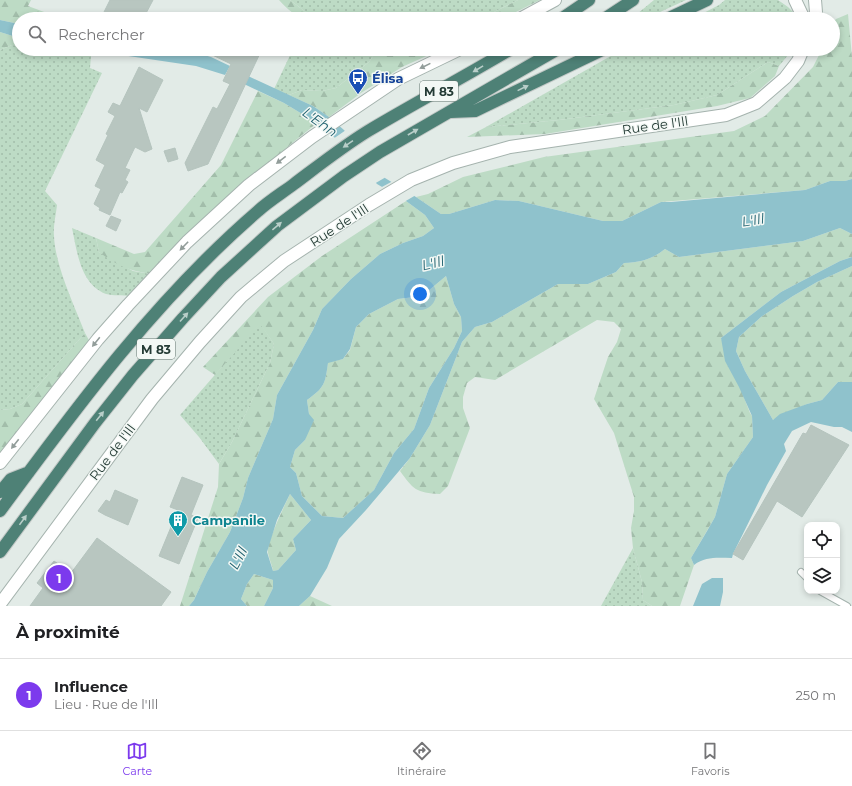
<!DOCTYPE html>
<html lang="fr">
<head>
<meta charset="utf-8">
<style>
  :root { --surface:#fff; --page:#f2f2f2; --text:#202124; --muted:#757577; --line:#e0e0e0; --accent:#7c3aed }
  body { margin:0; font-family:Montserrat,sans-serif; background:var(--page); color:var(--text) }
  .controls { position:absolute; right:12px; bottom:12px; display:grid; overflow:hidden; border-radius:8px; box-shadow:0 2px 6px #0003 }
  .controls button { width:36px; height:36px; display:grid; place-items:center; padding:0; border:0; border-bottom:1px solid var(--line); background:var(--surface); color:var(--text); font:20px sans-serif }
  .you { position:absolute; left:420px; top:294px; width:14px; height:14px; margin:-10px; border:3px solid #fff; border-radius:50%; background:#1a73e8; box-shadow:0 0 0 6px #1a73e833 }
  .badge { display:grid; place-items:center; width:26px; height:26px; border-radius:50%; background:var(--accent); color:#fff; font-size:13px; font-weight:700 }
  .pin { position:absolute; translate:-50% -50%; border:2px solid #fff; box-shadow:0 1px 4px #0006 }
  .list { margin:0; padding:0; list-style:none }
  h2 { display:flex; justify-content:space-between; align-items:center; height:52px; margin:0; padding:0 16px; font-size:17px }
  h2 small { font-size:13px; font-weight:400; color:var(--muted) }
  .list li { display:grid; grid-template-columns:26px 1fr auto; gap:12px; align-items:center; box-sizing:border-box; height:72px; padding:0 16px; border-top:1px solid var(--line) }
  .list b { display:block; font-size:15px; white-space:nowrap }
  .list p { margin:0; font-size:13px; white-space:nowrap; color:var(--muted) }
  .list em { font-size:13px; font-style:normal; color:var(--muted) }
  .icon { flex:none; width:22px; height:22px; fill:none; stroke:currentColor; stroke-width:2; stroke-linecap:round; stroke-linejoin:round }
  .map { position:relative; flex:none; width:852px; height:606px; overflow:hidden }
  .search { position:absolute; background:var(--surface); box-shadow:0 2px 6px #0003; left:12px; right:12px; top:12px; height:44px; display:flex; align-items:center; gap:10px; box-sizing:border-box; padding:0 14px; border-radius:22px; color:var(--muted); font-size:15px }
  .sheet { height:124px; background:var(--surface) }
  nav { display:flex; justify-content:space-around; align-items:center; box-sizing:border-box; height:56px; border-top:1px solid var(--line); background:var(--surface); font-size:11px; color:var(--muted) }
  nav a { display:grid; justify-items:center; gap:2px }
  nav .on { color:var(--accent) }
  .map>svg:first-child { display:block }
</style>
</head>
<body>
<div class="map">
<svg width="852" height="606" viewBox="0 0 852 606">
  <defs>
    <pattern id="grass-dots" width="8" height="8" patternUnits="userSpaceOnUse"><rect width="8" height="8" fill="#bddbc5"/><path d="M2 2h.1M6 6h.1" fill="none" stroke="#a2bdaa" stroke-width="1.8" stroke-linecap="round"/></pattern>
    <pattern id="forest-firs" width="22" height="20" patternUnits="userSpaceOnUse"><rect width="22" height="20" fill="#bddbc5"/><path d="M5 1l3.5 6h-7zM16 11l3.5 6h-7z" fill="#a2bdaa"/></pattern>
  </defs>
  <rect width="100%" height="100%" fill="#e2ebe7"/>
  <!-- grass -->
  <path fill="url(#grass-dots)" d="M290,0h228l-38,19h-169l-4,-6z
    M654,0h32l-41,19h-14z
    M725,0h53l10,7 8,8v4h-104l27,-14z
    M12,45l7,1v3c24,0 48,7 72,7l-1,12 12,5 -57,118 12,14c-1,10 -4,21 -3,31 1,29 20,69 31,97l-63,71 -12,5 -10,1v-360z
    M293,49h78l5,3 -7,10 -33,26 -14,3 -20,-1 -13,5 -15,-6z
    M623,49h170l-14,17 -11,-4 -51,33 -43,10 -115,15 -73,7z
    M72,228l24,10 3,14 34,19 18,3 -21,22c-7,-1 -17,0 -24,-2 -26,-10 -29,-43 -34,-66z
    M260,323l14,21 -4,19 -38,79 -13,22 -20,-27 -19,-22z
    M633,548l9,34 1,18 9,6h-51z"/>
  <!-- forest -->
  <path fill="url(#forest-firs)" d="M0,0h31l-3,6 35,13h-44v5l-19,-4z
    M279,0h11l17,13 5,6c-14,1 -25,-10 -33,-19z
    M518,0h22l-38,19h-22z
    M848,14l4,43v122l-7,2h-15l-25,9 -144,12 -39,19h-19l-84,-20 -24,-1 -46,14h-8l-25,-17 12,-3 35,-17 81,-20 190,-26 31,-15 48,-49 9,-18h11v-26l3,-4z
    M0,32l19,6v8l-7,-1 -12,5z
    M36,49h45l10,1v6h-9z
    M371,49h71l-40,18 -41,26 -32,24 -16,-11 -24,-11 13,-5 20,1 14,-3 33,-26 7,-10z
    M768,62l11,4 -4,10 -25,22 -33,8 -172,28 -78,3 19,-10 73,-7 115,-15 43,-10z
    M258,91l26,12 33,20 -26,21 -72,63 -68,67c-24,-4 -33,-8 -52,-22l-3,-14 38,16 11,-2 76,-87z
    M406,201l19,14 9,13 -11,8 -20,7 -23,11 -29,25 -29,30 -9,21 -36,65 -4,24 -25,59 -5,20 -13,34 -23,40 -13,28 -5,6h-9l38,-119 1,-23 13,-22 38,-79 4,-19 -14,-20 -45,51 -12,-8 65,-70 54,-41z
    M840,228l12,6v23l-12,4 -59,31 -60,46 29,75 2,3 1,21 -26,37 -12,43 -24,41 3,7 -14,41h-28l-9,-6 -1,-18 -9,-34 -2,-20 3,-17v-14l-20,-64 -20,-34 14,-42 9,-15 4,-13 -7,-7 -17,-2 -102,60 -20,-3 -8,6 -4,14v11l7,20 -22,58 -8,8c-24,-1 -27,-5 -40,-23l10,-13 20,-33 32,-83 13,-15 17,-5 66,-38h30l28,-12 8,-9c17,-1 27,-3 41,-14l14,8 124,-16z
    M852,266v116h-14l-16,18 -15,4 -34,16 -28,-49 -9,-20 3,-14 22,-20 32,-21 24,-14z
    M446,276l8,28 7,13 1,14 -8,17 -25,40 -15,41 -20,24 -20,37 -31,28 -21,-2 -20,-20 -6,-23 -6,-6 5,-17 10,-10 4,-26 -2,-14c18,-13 18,-16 21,-38l15,-3 7,-9 6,-23 13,-13 29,-15 24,-3z
    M85,333l5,9 -90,118v-50l10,-1 12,-5z
    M290,494l21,26 -18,19 3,11 -18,20 -5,1c-1,-7 -4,-12 -5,-18 -2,-10 17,-48 22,-59z
    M254,574l19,6v8l-9,18h-17l-6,-7 6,-15z
    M310,596l22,10h-33z"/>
  <!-- water -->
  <path fill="#8fc2cc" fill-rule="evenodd" d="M0,20l19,4v14l-19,-6z
    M81,49h103l27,8 19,9 -5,9 -29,-9z
    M248,76l65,30 16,11 15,13 41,48 31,19 25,17h8l46,-14 24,1 84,20h19l39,-19h10l134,-12 25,-9h15l7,-2v55l-12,-6 -37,13 -124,16 -14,-8c-14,11 -24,13 -41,14l-8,9 -28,12h-30l-66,38 -17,5 -13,15 -32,83 -20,33 -44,52 -27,29 -12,29 -17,28 -11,10h-35l9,-18v-8l-19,-6 -7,10 -6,15 6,7h-58l5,-6 13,-28 23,-40 13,-34 5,-20 25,-59 4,-24 36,-65 9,-21 29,-30 29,-25 23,-11 20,-7 11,-8 -9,-13 -19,-14 -29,-17 -43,-47 -17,-14 -33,-20 -40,-19zM446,276l8,28 7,13 1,14 -8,17 -25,40 -15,41 -20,24 -20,37 -31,28 -21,-2 -20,-20 -6,-23 -6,-6 5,-17 10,-10 9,-20 -5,-6 -2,-14c18,-13 18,-16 21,-37l15,-4 7,-10 6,-22 13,-13 29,-15 24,-3zM290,494l21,26 -18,19 3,11 -18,20 -5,1 -6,-19 10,-32z
    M852,257v9l-35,16 -24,14 -32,21 -22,20 -3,14 9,20 28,49 7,-6 27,-10 15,-4 16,-18h14v50l-10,-5h-8l-23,-5 -19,9 -8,13 2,7 -19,34 -34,69 -1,4c-14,0 -26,-2 -38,7l-3,-7 16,-27 8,-14 12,-43 26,-37 -1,-21 -13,-29 -14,-26 -4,-23 60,-46 59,-31z
    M712,578h11v14l-3,14h-27l9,-22z"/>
  <!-- pier -->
  <path fill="#e2ebe7" d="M346,130l40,47 -12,7 -41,-45z
    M393,181l23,14 -12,7 -24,-14z"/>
  <!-- building -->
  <path fill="#b8c6c0" stroke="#b5c4be" d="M110,0h43l-10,19h-35l-6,-3z
    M200,49h62l-54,115 -20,7 -3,-8 28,-56 4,2 13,-25 -7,-3 8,-17z
    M139,67l24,13 -16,32 -8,-4 13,41 -7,3 -10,-5 -10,21 5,2 -5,10 3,2 -6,11 -2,-1 -10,23 -11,-5 1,-2 -6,-4 7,-15 -6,-3 10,-21 -9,-5 12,-25 -2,-1 9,-18 -7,-4 5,-9 7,3z
    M175,148l3,11 -10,3 -4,-11z
    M111,216l10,4 -5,11 -10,-5z
    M811,425l38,20 -47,72 -25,-16 -34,59 -10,-6 70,-121 3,1z
    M182,477l21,8 -12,30 7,3 -19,46 -20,-8 19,-46 -8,-3z
    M115,490l23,10 -10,25 -23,-10 -7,-4 8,-11 4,2z
    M97,538l74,54 -10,14h-131l13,-18 -6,-5 17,-22 17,12z"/>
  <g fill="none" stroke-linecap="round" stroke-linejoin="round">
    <!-- service casing -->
    <g stroke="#a5b3ae" stroke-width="8">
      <path id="service" d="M801,572l6,6
        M820,591l27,15"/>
    </g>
    <!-- minor casing -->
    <g stroke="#a5b3ae" stroke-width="14">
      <path id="minor" d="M795,0l9,19
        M520,19l35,-19
        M814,19l2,-7 -1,-12
        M0,463l98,-124 30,-34 59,-63 62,-57 63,-48 86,-58 62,-30
        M0,604l152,-205 48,-57 41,-45 43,-36 85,-56 42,-25 42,-17 57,-16 216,-32 30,-12 29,-25 13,-17 5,-12"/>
    </g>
    <!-- trunk casing -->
    <g stroke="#c2c8c6" stroke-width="14">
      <path id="trunk" d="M561,19l28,-19
        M604,19l29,-19
        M667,19l40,-19
        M451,112l24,-1 129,-62
        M0,492l11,-13 18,-7
        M0,511c78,-106 157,-213 258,-300 11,-10 24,-18 36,-27 24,-18 48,-37 74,-53 47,-28 96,-54 143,-82
        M0,552l95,-129 38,-48 50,-57 38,-41 56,-51 67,-50 36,-24 178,-103"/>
    </g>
    <!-- service -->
    <use href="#service" stroke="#fff" stroke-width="6"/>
    <!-- minor -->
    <use href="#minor" stroke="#fff" stroke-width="12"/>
    <!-- trunk -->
    <use href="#trunk" stroke="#4e8176" stroke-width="12"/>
  </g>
  <!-- one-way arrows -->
  <defs><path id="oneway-solid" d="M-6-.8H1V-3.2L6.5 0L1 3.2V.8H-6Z"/></defs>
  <g fill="#929d9a">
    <use href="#oneway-solid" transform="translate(425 66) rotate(154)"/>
    <use href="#oneway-solid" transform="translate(281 160) rotate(142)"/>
    <use href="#oneway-solid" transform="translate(184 246) rotate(134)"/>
    <use href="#oneway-solid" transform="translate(96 342) rotate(129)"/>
    <use href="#oneway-solid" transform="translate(15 444) rotate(128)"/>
  </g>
  <g fill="#b9cec9">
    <use href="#oneway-solid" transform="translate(478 69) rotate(149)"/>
    <use href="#oneway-solid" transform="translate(523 88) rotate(-26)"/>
    <use href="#oneway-solid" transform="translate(413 132) rotate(-30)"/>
    <use href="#oneway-solid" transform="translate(348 144) rotate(146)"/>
    <use href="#oneway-solid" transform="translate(277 226) rotate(-40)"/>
    <use href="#oneway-solid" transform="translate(184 317) rotate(-48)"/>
    <use href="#oneway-solid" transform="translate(100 416) rotate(-51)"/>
    <use href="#oneway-solid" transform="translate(23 520) rotate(-54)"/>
  </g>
  <!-- icons -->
  <defs>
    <g id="bus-pin" transform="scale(1)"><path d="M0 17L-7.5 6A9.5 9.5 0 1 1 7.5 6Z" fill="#1a4fb4" stroke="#f3f8f5"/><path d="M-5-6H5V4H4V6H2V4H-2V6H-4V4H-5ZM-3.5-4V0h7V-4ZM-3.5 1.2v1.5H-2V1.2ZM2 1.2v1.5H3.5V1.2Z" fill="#fff"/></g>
    <g id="building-pin" transform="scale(1)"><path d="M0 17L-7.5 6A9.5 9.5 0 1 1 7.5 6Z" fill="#0f9aa8" stroke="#f3f8f5"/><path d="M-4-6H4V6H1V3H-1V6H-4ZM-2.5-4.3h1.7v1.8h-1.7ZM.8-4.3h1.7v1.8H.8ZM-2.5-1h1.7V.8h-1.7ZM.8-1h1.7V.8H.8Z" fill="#fff"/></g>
  </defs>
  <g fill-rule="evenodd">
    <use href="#bus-pin" x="358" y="78"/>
    <use href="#building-pin" x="178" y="520"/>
  </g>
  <g text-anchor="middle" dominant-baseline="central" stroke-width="3" stroke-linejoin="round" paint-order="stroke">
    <!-- shield labels -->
    <g fill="#f3f8f5" stroke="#62746f" stroke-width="1">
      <rect x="420" y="81" width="38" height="20" rx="3"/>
      <rect x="137" y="339" width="38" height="20" rx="3"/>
    </g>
    <g font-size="12" font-weight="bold" fill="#243b35">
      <text x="439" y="91">M 83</text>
      <text x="156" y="349">M 83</text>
    </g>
    <!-- transit labels -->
    <g font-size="13" font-weight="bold" fill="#164399" stroke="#f3f8f5" text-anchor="start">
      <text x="372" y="78">Élisa</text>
    </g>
    <!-- street labels -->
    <g font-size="13" fill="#243b35" stroke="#f3f8f5">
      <text transform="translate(655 125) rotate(-8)">Rue de l'Ill</text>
      <text transform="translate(339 225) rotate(-33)">Rue de l'Ill</text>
      <text transform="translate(112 452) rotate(-53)">Rue de l'Ill</text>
    </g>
    <!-- culture labels -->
    <g font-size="13" font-weight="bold" fill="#0d838f" stroke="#f3f8f5" text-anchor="start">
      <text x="192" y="520">Campanile</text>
    </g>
    <!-- water labels -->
    <g font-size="14" font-style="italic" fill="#236472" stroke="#f3f8f5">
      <text transform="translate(320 122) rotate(36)">L'Ehn</text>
      <text transform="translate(753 220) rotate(-9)">L'Ill</text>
      <text transform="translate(433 263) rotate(-13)">L'Ill</text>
      <text transform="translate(238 558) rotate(-62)">L'Ill</text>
    </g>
  </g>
</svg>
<div class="controls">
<button><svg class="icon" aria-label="locate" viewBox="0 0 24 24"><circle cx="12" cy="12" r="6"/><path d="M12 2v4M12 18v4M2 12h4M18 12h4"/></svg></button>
<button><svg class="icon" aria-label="layers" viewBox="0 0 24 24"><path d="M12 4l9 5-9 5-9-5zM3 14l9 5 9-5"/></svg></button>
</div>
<div class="you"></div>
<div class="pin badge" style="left:59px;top:578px">1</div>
<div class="search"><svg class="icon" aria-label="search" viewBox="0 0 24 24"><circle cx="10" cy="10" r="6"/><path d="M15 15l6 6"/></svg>Rechercher</div>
</div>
<section class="sheet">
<h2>À proximité<small></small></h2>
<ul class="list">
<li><span class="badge">1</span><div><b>Influence</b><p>Lieu · Rue de l'Ill</p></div><em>250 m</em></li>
</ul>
</section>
<nav>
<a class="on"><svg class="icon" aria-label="map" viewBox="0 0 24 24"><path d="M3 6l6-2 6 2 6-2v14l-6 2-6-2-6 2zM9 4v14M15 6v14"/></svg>Carte</a>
<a><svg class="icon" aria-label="directions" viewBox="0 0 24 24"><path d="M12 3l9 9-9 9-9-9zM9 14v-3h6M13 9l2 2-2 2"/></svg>Itinéraire</a>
<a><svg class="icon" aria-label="saved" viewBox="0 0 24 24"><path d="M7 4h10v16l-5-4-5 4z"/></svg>Favoris</a>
</nav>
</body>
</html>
